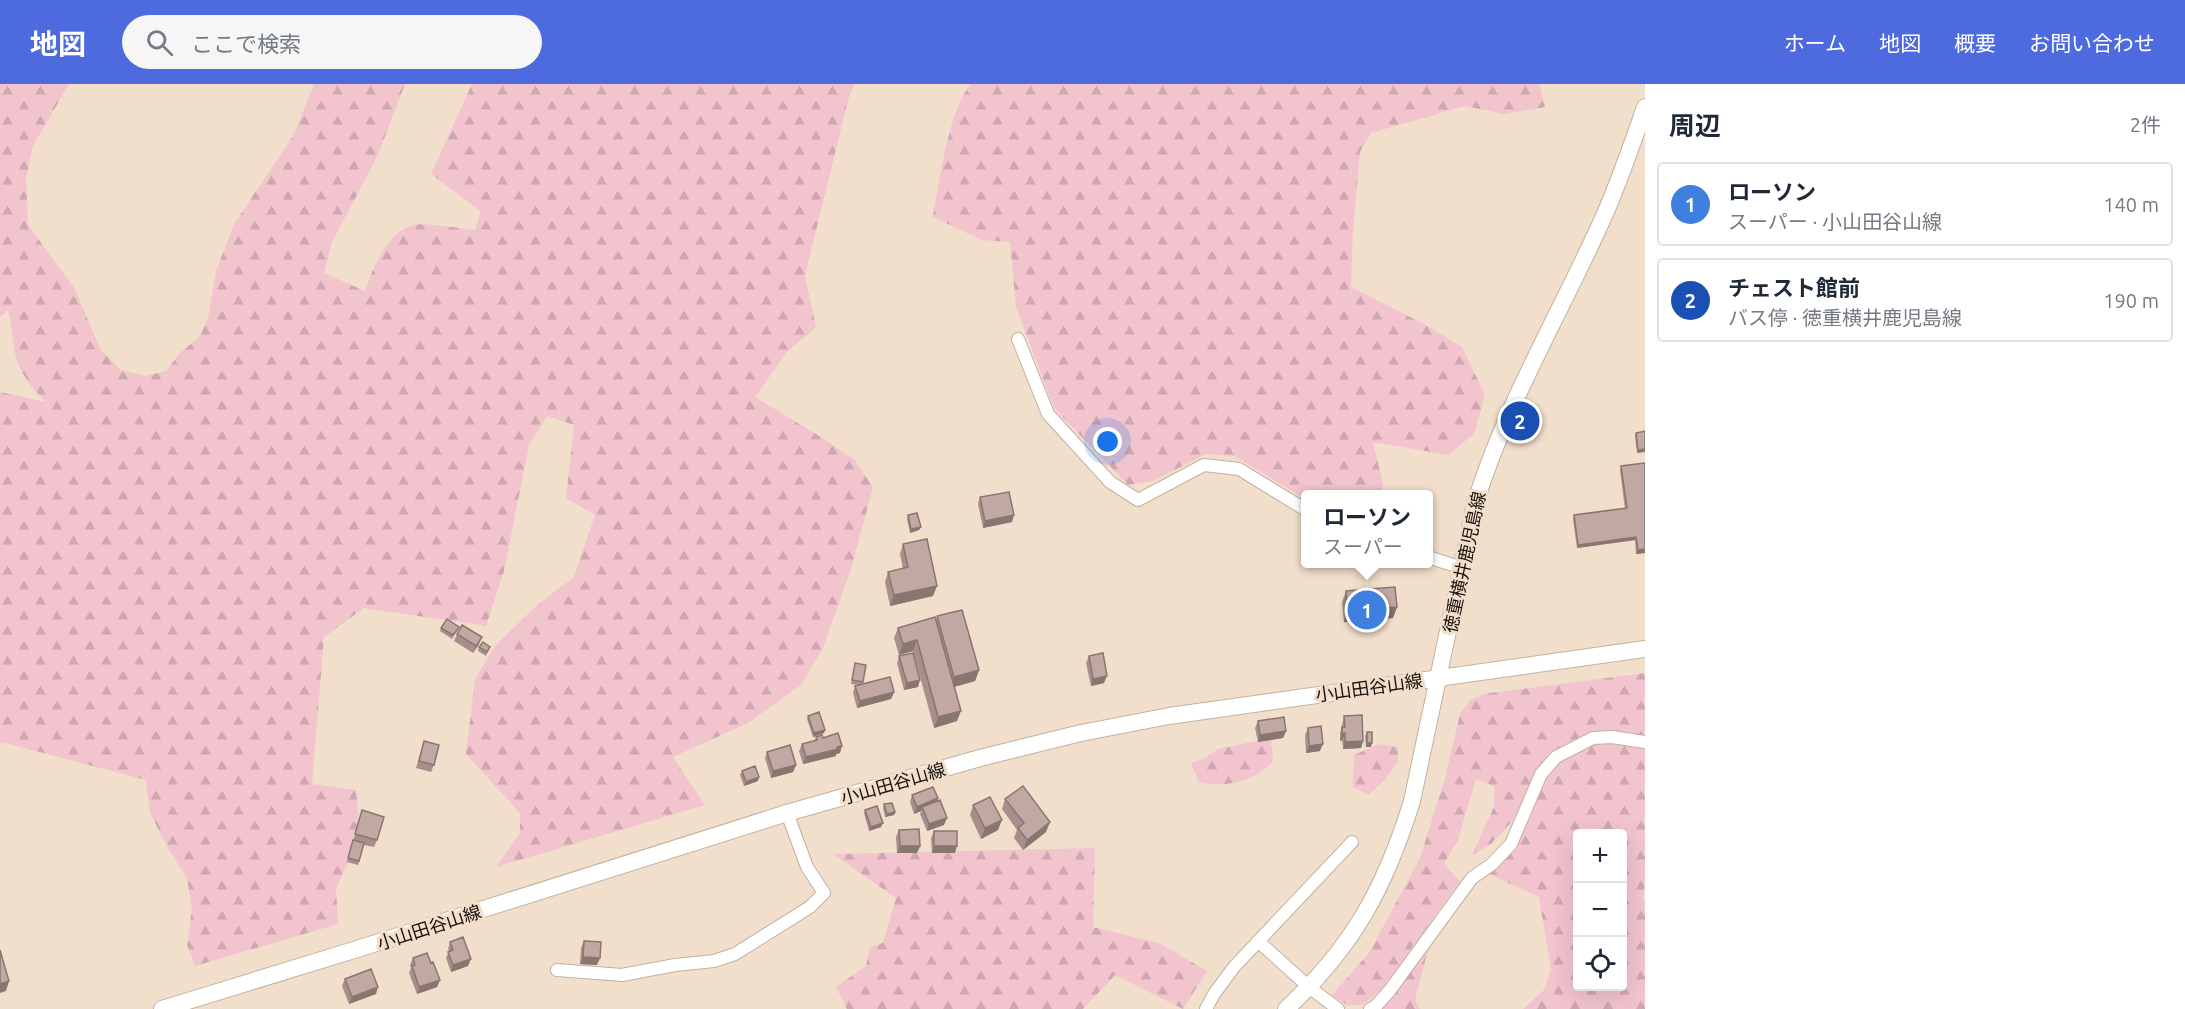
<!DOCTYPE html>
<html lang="ja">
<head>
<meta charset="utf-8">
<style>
  :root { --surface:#fff; --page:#f6f6f7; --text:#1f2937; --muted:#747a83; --line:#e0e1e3; --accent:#4d6ade }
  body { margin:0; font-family:Ubuntu,"Noto Sans JP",sans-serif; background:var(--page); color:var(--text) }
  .controls { position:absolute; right:18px; bottom:18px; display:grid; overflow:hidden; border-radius:6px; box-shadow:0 6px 24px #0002 }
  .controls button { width:54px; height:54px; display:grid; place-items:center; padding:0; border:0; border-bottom:2px solid var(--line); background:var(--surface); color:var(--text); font:30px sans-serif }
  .you { position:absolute; left:1108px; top:358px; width:21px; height:21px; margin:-15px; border:4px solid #fff; border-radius:50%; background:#1a73e8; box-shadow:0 0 0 9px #1a73e833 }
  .badge { display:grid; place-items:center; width:39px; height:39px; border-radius:50%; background:var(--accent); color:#fff; font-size:20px; font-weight:700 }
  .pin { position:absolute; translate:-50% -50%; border:3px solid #fff; box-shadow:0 2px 6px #0006 }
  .popup { position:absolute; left:1301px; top:406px; width:132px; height:78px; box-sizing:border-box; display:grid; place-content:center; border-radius:6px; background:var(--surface); filter:drop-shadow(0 2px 4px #0005); font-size:20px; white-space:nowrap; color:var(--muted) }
  .popup b { font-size:22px; color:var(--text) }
  .popup::after { content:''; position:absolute; left:50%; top:100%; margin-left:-12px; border:12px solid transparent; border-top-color:var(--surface) }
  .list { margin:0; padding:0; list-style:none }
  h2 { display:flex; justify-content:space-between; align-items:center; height:78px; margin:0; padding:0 24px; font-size:26px }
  h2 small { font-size:20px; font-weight:400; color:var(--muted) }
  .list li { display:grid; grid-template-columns:39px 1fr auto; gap:18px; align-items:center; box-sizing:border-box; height:84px; margin:0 12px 12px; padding:0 12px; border:2px solid var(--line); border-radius:6px }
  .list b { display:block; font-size:22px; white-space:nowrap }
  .list p { margin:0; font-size:20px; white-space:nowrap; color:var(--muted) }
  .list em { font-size:20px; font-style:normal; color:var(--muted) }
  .icon { flex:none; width:33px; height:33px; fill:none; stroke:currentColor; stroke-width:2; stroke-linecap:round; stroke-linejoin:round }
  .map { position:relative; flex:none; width:1645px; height:925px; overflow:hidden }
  header { display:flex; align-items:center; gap:36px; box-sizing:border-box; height:84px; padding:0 30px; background:var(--accent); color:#fff }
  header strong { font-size:28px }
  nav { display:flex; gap:33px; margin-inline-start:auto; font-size:21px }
  .search { width:420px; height:54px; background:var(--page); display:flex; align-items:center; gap:15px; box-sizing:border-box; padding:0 21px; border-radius:33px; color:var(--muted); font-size:22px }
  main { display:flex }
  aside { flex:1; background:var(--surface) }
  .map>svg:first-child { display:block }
</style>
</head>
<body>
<header>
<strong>地図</strong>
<div class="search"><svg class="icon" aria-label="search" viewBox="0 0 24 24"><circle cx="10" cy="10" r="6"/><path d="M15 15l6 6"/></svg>ここで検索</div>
<nav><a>ホーム</a><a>地図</a><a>概要</a><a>お問い合わせ</a></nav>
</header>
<main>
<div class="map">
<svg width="1645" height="925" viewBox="0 0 1645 925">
  <defs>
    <pattern id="forest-firs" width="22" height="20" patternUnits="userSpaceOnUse" patternTransform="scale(1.5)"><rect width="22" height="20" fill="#f2c4ce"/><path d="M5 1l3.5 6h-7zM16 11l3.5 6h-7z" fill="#cfa7b0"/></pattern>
  </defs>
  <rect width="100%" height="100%" fill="#f1dfcc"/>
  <!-- forest -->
  <path fill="url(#forest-firs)" fill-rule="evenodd" d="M0,0h69l-36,62 -7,32 2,47 47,64 25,60 21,21 24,6 21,-5 13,-17 21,-18 8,-18 8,-47 18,-47 59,-88 21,-52h91l-28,73 -45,85 -8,31 41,18c9,-25 21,-58 49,-66 10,-3 48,4 61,5l6,-19 -50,-37 41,-90h382l-6,16 -43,176 11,51 -29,25 -32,45 61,37 39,26 18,27 -21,79 -29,82 -22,37 -53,38 -75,34 32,48 -209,62 24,-34v-20l-54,-59 9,-75 20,-33 41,-40 38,-29 21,-62 -29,-17 8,-73 -27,-9 -18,29 -25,126 -18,55 -122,-18 -40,29 -12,147 44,6 4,46 -24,53 2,35 -143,42 -8,-21 5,-36 -5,-31 -18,-28 -19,-37 -4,-33 -145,-38 -1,4v-354l46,10c-14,-13 -27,-30 -31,-49 -3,-15 -3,-29 -7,-43l-8,7z
    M971,0h568l6,23 -41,7 -39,-8 -94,27 -11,19 -7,78 -2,57 73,37 38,23 23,48 -11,39 -26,21 -75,-13 10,42 -2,10h-75l-1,5 -70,-43 -29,-2 -53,27 -25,4 -74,-77 -38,-101 -6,-65 -28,-2 -49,-23c6,-35 16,-108 38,-133z
    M1645,589v208l-2,19 2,2v107h-122l21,-19 7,-21 -12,-72 -61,-28 44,-41 -8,-9 -23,25 -19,11 22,-48v-21l-18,-7 -18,60 -14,25 16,17 -80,111 -19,13h-14l-15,-10 37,-42 51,-95 26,-83 14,-61 10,-13 13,-7zM1578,750h44v152h-44z
    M1271,654l2,23c-17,21 -49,27 -74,21l-8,-19 12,-4 15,-10z
    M1379,660l19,3v14l-14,20 -16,14 -15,-8 1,-32z
    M1095,764l-2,79 66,16 48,28 -24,38 -68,-34 -32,34h-236l-11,-22 30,-21 4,-19 13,-4 13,-45 -63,-44z
    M1432,850l-17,66 5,9h-46z"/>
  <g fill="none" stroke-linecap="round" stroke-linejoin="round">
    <!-- street casing -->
    <g stroke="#c3b1a0" stroke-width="14">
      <path id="street" d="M1018,255l30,75 62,68 28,18 66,-35 35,4 67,41
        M1428,473l34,11
        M1258,857l51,46 29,22
        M557,886l65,5 53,-10 39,-4 21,-7 75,-47 14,-14 -17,-26 -20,-54
        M1206,925l8,-15 20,-27 118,-125
        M1370,925l6,-3 14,-16 82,-112 20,-14 19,-20 30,-70 15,-17 37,-19 19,-1 33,5"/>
    </g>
    <!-- secondary casing -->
    <g stroke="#c3b1a0" stroke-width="18">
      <path id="secondary" d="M162,925l192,-59 433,-137 193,-55 101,-25 88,-17 476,-67
        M1286,925c67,-62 99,-121 126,-208l63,-297c30,-97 82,-185 124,-277 18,-38 32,-80 46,-120"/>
    </g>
    <!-- street -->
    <use href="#street" stroke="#fff" stroke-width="12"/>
    <!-- secondary -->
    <use href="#secondary" stroke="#fff" stroke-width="16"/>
  </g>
  <!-- wall -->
  <path fill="#a7908b" d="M1645,347l-8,22 -2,-17 1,-3z
    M1621,382l24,87 -9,1 -1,-14 -58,8 -4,-29 1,-4 51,-6 -5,-39z
    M980,413l32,25 -29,6 -5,-24z
    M908,431l13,12 -2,3 -9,3 -3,-14z
    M903,460l30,52 -43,10 -5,-24 3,-10 15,-3 -3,-15z
    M1346,507l51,16 -4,11 -49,4 -2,-20z
    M937,532l42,54 -4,11 -21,6 3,34 -23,7 -21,-77 -14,4 -5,-17 4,-10 38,-7z
    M441,544l16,3 -5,8 -12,-8z
    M457,550l22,10 -6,9 -19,-12z
    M479,563h11l-4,9 -8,-5z
    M899,572l19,31 -14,3 -7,-27z
    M1089,572l15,27 -13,3 -5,-23z
    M855,579l8,19v2l31,8 -3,7 -34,9 -4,-15 2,-7 4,-1 -8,-1z
    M808,632l16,17 -11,4 -6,-18z
    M1344,632l19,25 -2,7 -18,1 -1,-9 -2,1v-7z
    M1258,637l28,10 -3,7 -25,4 -3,-14z
    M1308,644l12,23 -14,2 -1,-18z
    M1367,648l4,15h-5l-1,-11z
    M816,653l7,1 17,15 -4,1v2l-33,8 -4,-13 3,-7 13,-3z
    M424,657l10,24 -3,7 -15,-4z
    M767,668l29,13 -3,7 -22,6 -6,-20z
    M742,687l16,10 -14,5 -4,-11z
    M912,711l26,3 -1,3 7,24 -17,6 -7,-17 1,-3 -7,3 -4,-12z
    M1005,715l41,33 -23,18 -9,-12 3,-8 -15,-21z
    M884,720l11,8 -1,3 -9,2 -2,-9z
    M973,721l25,25 -17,9 -11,-24z
    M362,726l15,30 -3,7 -10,-2 -6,20 -11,-3z
    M865,726l16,17 -12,4 -5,-18z
    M899,746l21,16 -3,7h-20l-1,-16z
    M934,747l21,22h-23l-1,-15z
    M584,857l13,24 -17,-1 1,-16z
    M450,858l18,24 -17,6 -5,-14 3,-7 -1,-2z
    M413,874l18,5 9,17 -3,7 -20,7 -8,-21 2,-5 -1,-3z
    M345,895l31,15 -27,10 -7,-18z"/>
  <!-- shaded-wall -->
  <path fill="#887671" d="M1645,365v3l-8,1 1,-3z
    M1014,431l-2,7 -29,6 2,-7z
    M921,443l-2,3 -9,3 1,-4z
    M1636,453l-1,3 -58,8 1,-3z
    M1645,465v4l-9,1 2,-4z
    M937,502l-4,10 -43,10 4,-11z
    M1397,523l-4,11 -49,4 3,-10z
    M482,553l-3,7 -6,9 3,-7z
    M917,556l-4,11 -14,4 4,-11z
    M979,586l-4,11 -25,7 4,-11z
    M1107,592l-3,7 -13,3 2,-7z
    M920,596l-2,7 -14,3 3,-7z
    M894,608l-3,7 -34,9 3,-7z
    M961,627l-4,10 -23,7 4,-11z
    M825,646l-1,3 -11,4 1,-4z
    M1286,647l-3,7 -25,4 2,-7z
    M1345,649l-3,7 -2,1 2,-7z
    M1363,657l-2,7 -18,1 2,-7z
    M1367,659h5l-1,4h-5z
    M1323,660l-3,7 -14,2 3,-7z
    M842,662l-2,7 -4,1v2l-33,8 3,-7z
    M796,681l-3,7 -22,6 2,-7z
    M759,693l-1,4 -14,5 2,-4z
    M938,714l-3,7 -13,2 -1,4 -7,3 3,-7z
    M895,728l-1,3 -9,2 2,-3z
    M947,734l-3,7 -17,6 2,-7z
    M1002,736l-4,10 -17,9 4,-11z
    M1050,738l-4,10 -23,18 4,-10z
    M883,739l-2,4 -12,4 2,-4z
    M900,762h20l-3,7h-20z
    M934,762h23l-2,7h-23z
    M583,873l17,1 -3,7 -17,-1z
    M471,875l-3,7 -17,6 2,-7z
    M440,896l-3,7 -20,7 2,-7z
    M9,897l-3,10 -6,2v-9z
    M378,903l-2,7 -27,10 3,-7z"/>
  <!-- building -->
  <path fill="#c2a8a2" stroke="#887671" stroke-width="1.5" d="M1645,347v18l-7,1 -2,-17z
    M1645,379v86l-7,1 -2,-13 -58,8 -4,-30 53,-7 -6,-42z
    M1009,408l5,23 -29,6 -5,-24z
    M917,429l4,14 -10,2 -3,-14z
    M927,455l10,47 -43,9 -6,-23 20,-5 -5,-23z
    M1395,503l2,20 -50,5 -1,-21z
    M962,526l17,60 -25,7 -17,-61z
    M935,533l26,94 -23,6 -21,-77 -14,4 -5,-16z
    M447,535l12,8 -6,8 -12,-7z
    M462,541l20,12 -6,9 -19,-12z
    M483,558l7,5 -3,5 -8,-5z
    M913,569l7,27 -13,3 -8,-27z
    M1103,569l4,23 -14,3 -4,-23z
    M855,579l11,2 -3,17 -11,-2z
    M890,593l4,15 -34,9 -5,-15z
    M819,628l6,18 -11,3 -6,-17z
    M1362,631l1,26 -18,1v-9l-3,1v-7h3l-1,-11z
    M1284,633l2,14 -26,4 -2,-14z
    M1321,642l2,18 -14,2 -1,-18z
    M1367,648h5v11h-5z
    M838,649l4,13 -5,1 1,2 -32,8 -4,-13 15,-4 -1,-3 6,-2 1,3z
    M424,657l15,4 -5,20 -15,-4z
    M790,661l6,20 -23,6 -6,-19z
    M755,682l4,11 -13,5 -4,-11z
    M1023,702l27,36 -23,18 -9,-12 6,-5 -19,-24z
    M933,703l5,11 -21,9 -5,-12z
    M990,713l12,23 -17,8 -12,-23z
    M940,716l7,18 -18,6 -7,-17z
    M892,719l3,9 -8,2 -3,-10z
    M877,722l6,17 -12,4 -6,-17z
    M362,726l22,7 -7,23 -22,-6z
    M919,745l1,17h-20l-1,-16z
    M934,747h23v15h-23z
    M353,756l11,3 -5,18 -11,-3z
    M463,853l8,22 -18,6 -5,-13 5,-2 -3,-8z
    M584,857l17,1 -1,16 -17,-1z
    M0,866l9,31 -9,3z
    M427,869l4,10 2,-1 7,18 -21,7 -7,-21 3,-1 -2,-7z
    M371,885l7,18 -26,10 -7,-18z"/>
  <g text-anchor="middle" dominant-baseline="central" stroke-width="6" stroke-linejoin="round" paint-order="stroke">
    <!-- street labels -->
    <g font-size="18" fill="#18110b" stroke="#f1dfcc">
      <text transform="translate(1464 478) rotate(-78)">徳重横井鹿児島線</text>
      <text transform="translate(1369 603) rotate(-8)">小山田谷山線</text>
      <text transform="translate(893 699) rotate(-16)">小山田谷山線</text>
      <text transform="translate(429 843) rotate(-18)">小山田谷山線</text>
    </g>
  </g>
</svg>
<div class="controls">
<button>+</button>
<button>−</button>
<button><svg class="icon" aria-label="locate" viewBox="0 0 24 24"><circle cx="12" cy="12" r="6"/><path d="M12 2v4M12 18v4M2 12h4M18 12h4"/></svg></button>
</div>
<div class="you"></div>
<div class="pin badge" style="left:1367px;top:526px;background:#3f7fe0">1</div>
<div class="popup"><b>ローソン</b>スーパー</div>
<div class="pin badge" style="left:1520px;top:337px;background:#1a4fb4">2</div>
</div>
<aside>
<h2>周辺<small>2件</small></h2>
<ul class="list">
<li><span class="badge" style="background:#3f7fe0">1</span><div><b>ローソン</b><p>スーパー · 小山田谷山線</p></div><em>140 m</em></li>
<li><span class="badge" style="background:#1a4fb4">2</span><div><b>チェスト館前</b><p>バス停 · 徳重横井鹿児島線</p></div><em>190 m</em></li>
</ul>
</aside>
</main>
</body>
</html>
